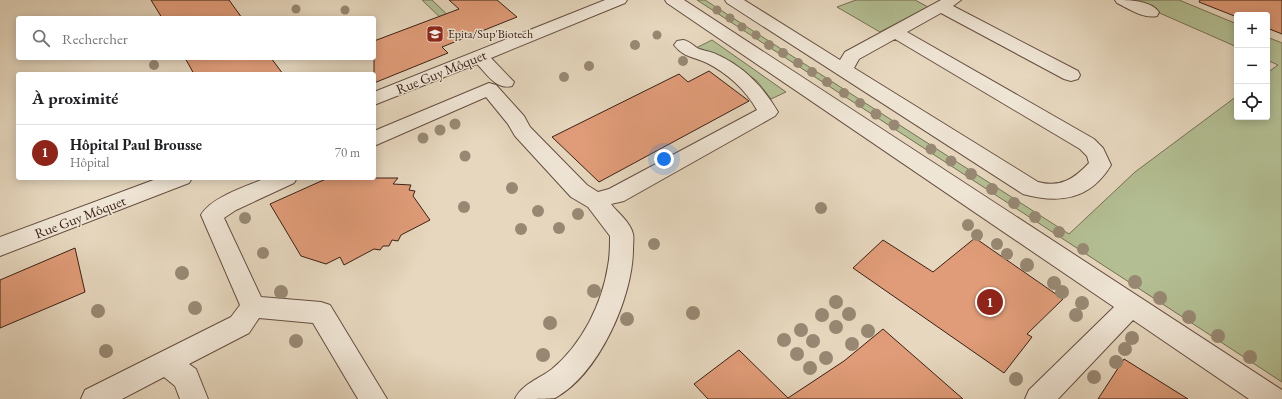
<!DOCTYPE html>
<html lang="fr">
<head>
<meta charset="utf-8">
<style>
  :root { --surface:#fff; --page:#f6f6f6; --text:#202124; --muted:#757577; --line:#e0e0e0; --accent:#8f2418 }
  body { margin:0; font-family:"EB Garamond",serif; background:var(--page); color:var(--text) }
  .controls { position:absolute; right:12px; top:12px; display:grid; overflow:hidden; border-radius:4px; box-shadow:0 2px 10px #0003 }
  .controls button { width:36px; height:36px; display:grid; place-items:center; padding:0; border:0; border-bottom:1px solid var(--line); background:var(--surface); color:var(--text); font:20px sans-serif }
  .you { position:absolute; left:664px; top:159px; width:14px; height:14px; margin:-10px; border:3px solid #fff; border-radius:50%; background:#1a73e8; box-shadow:0 0 0 6px #1a73e833 }
  .badge { display:grid; place-items:center; width:26px; height:26px; border-radius:50%; background:var(--accent); color:#fff; font-size:13px; font-weight:700 }
  .pin { position:absolute; translate:-50% -50%; border:2px solid #fff; box-shadow:0 1px 4px #0006 }
  .list { margin:0; padding:0; list-style:none }
  h2 { display:flex; justify-content:space-between; align-items:center; height:52px; margin:0; padding:0 16px; font-size:17px }
  h2 small { font-size:13px; font-weight:400; color:var(--muted) }
  .list li { display:grid; grid-template-columns:26px 1fr auto; gap:12px; align-items:center; box-sizing:border-box; height:56px; padding:0 16px; border-top:1px solid var(--line) }
  .list b { display:block; font-size:15px; white-space:nowrap }
  .list p { margin:0; font-size:13px; white-space:nowrap; color:var(--muted) }
  .list em { font-size:13px; font-style:normal; color:var(--muted) }
  .icon { flex:none; width:22px; height:22px; fill:none; stroke:currentColor; stroke-width:2; stroke-linecap:round; stroke-linejoin:round }
  .map { position:relative; flex:none; width:1282px; height:399px; overflow:hidden }
  .search { position:absolute; background:var(--surface); box-shadow:0 2px 10px #0003; left:16px; top:16px; width:360px; height:44px; display:flex; align-items:center; gap:10px; box-sizing:border-box; padding:0 14px; border-radius:4px; color:var(--muted); font-size:15px }
  .panel { position:absolute; background:var(--surface); box-shadow:0 2px 10px #0003; left:16px; top:72px; width:360px; height:108px; border-radius:4px }
  .map>svg:first-child { display:block }
</style>
</head>
<body>
<div class="map">
<svg width="1282" height="399" viewBox="0 0 1282 399">
  <rect width="100%" height="100%" fill="#e6d7be"/>
  <filter id="stains"><feTurbulence type="fractalNoise" baseFrequency=".005" numOctaves="4"/><feColorMatrix values="0 0 0 0 .2 0 0 0 0 .09 0 0 0 0 .02 0 0 0 .5 -.17"/></filter>
  <radialGradient id="worn" r=".72"><stop offset=".6" stop-color="#630" stop-opacity="0"/><stop offset="1" stop-color="#630" stop-opacity=".3"/></radialGradient>
  <!-- green -->
  <path fill="#b3bf93" stroke="#767054" d="M422,0h10l22,21 -9,1z
    M697,0h8l364,234 66,-62 102,-76v21h30v-44l11,-8 -11,-5v-23l15,6v339z
    M856,0h59l13,7 -48,25 -43,-25z
    M1130,0h49l58,24v23z
    M712,40l74,52 -15,7 -14,-18 -35,-24 -8,-4 -15,-3 -3,-2z"/>
  <!-- building -->
  <path fill="#e09c78" stroke="#3a2116" d="M151,0h78l13,18h-80z
    M449,0h48l20,17 -75,30 6,6 -74,30v-42l85,-32z
    M1200,0h82v34l-15,-6v-13h-30v2l-38,-15z
    M185,58h86l12,16h-89z
    M709,71l40,30 -150,81 -47,-45 127,-63 9,8z
    M328,178h70l-5,6 18,1 -2,5 6,1 -2,5 17,24 -29,15 -3,6 -6,-1 -3,6h-6l-3,4 -6,-1 -30,16 -4,-8 -14,7 -25,-8 -31,-52z
    M975,238l88,61 -36,35 5,3 -28,36 -151,-105 30,-28 50,32z
    M75,248l10,44 -85,36v-48z
    M883,329l80,70h-255l-14,-15 45,-34 49,48 56,-37z
    M1124,359l64,40h-90z"/>
  <g fill="none" stroke-linecap="round" stroke-linejoin="round">
    <!-- minor casing -->
    <g stroke="#654e40" stroke-width="2">
      <path id="minor" d="M605,0h22l-2,3 -134,55 23,24 -2,4c-16,4 -25,-12 -35,-22l-103,41v-13z
        M665,0h19l598,390v9h-33l-116,-79 -75,79h-33l4,-9 85,-83 -447,-304z
        M725,0h19l96,60 5,-8 96,-52h20l-8,6 125,65 2,4 -2,4 -7,2 -7,-2 -123,-66 -34,19 187,107 9,9 8,17c-21,35 -52,39 -88,29l-296,-191zM895,39l185,110 7,7 2,7c-15,16 -29,25 -51,19l-184,-114 5,-9z
        M1115,0c14,0 35,0 44,12l-2,4c-13,3 -28,-7 -40,-13z
        M683,40c7,1 10,6 16,9 7,2 14,3 21,7 25,12 44,32 58,56l-3,4 -151,85 -13,3c7,9 20,19 22,30 1,4 0,10 0,15 0,48 -34,125 -78,149 -7,1 -31,1 -40,1 7,-15 24,-20 37,-30 30,-25 50,-65 56,-103 2,-10 2,-20 2,-30l-22,-29 -17,-10 -56,-61 -7,-12 -22,-27 -112,49v-15l115,-48 7,2 28,31 6,11 57,58 11,7 11,-3 148,-79c-11,-20 -30,-37 -50,-47 -13,-6 -24,-6 -33,-18l3,-4z
        M159,178h33l-3,5 -189,73v-19z
        M266,178h31l-3,5 -58,27 -12,8 37,79 60,5 9,3 57,94h-29l-45,-76 -54,-5 -10,15 -60,31 7,5 12,30h-28l-5,-13 -11,-9 -42,22h-41l4,-9 146,-73 9,-12 -39,-90c10,-18 47,-29 65,-37z"/>
    </g>
    <!-- minor -->
    <use href="#minor" fill="#efe5d5" fill-rule="evenodd"/>
  </g>
  <!-- trees -->
  <g fill="#988873">
    <circle cx="296" cy="9" r="4.5"/>
    <circle cx="345" cy="10" r="4.5"/>
    <circle cx="717" cy="10" r="4.5"/>
    <circle cx="730" cy="18" r="4.5"/>
    <circle cx="742" cy="27" r="4.5"/>
    <circle cx="657" cy="35" r="4.5"/>
    <circle cx="756" cy="35" r="4.5"/>
    <circle cx="635" cy="45" r="5"/>
    <circle cx="769" cy="45" r="5"/>
    <circle cx="783" cy="53" r="5"/>
    <circle cx="683" cy="61" r="5"/>
    <circle cx="798" cy="63" r="5"/>
    <circle cx="154" cy="65" r="5"/>
    <circle cx="589" cy="66" r="5"/>
    <circle cx="812" cy="72" r="5"/>
    <circle cx="564" cy="77" r="5"/>
    <circle cx="827" cy="82" r="5"/>
    <circle cx="844" cy="93" r="5"/>
    <circle cx="860" cy="103" r="5"/>
    <circle cx="876" cy="114" r="5.5"/>
    <circle cx="455" cy="124" r="5.5"/>
    <circle cx="894" cy="125" r="5.5"/>
    <circle cx="440" cy="130" r="5.5"/>
    <circle cx="423" cy="138" r="5.5"/>
    <circle cx="931" cy="149" r="5.5"/>
    <circle cx="465" cy="156" r="5.5"/>
    <circle cx="951" cy="161" r="5.5"/>
    <circle cx="971" cy="174" r="6"/>
    <circle cx="512" cy="188" r="6"/>
    <circle cx="992" cy="189" r="6"/>
    <circle cx="1014" cy="203" r="6"/>
    <circle cx="464" cy="207" r="6"/>
    <circle cx="821" cy="208" r="6"/>
    <circle cx="538" cy="211" r="6"/>
    <circle cx="578" cy="214" r="6"/>
    <circle cx="1035" cy="217" r="6"/>
    <circle cx="245" cy="218" r="6"/>
    <circle cx="968" cy="225" r="6"/>
    <circle cx="559" cy="228" r="6"/>
    <circle cx="521" cy="229" r="6"/>
    <circle cx="1059" cy="232" r="6"/>
    <circle cx="977" cy="235" r="6"/>
    <circle cx="654" cy="244" r="6"/>
    <circle cx="997" cy="244" r="6"/>
    <circle cx="1083" cy="249" r="6"/>
    <circle cx="263" cy="253" r="6"/>
    <circle cx="1007" cy="254" r="6"/>
    <circle cx="1027" cy="265" r="7"/>
    <circle cx="182" cy="273" r="7"/>
    <circle cx="1135" cy="282" r="7"/>
    <circle cx="1054" cy="283" r="7"/>
    <circle cx="594" cy="291" r="7"/>
    <circle cx="281" cy="292" r="7"/>
    <circle cx="1062" cy="292" r="7"/>
    <circle cx="1160" cy="298" r="7"/>
    <circle cx="836" cy="302" r="7"/>
    <circle cx="1082" cy="303" r="7"/>
    <circle cx="195" cy="308" r="7"/>
    <circle cx="98" cy="311" r="7"/>
    <circle cx="693" cy="313" r="7"/>
    <circle cx="849" cy="314" r="7"/>
    <circle cx="822" cy="315" r="7"/>
    <circle cx="1076" cy="315" r="7"/>
    <circle cx="1189" cy="317" r="7"/>
    <circle cx="627" cy="319" r="7"/>
    <circle cx="550" cy="323" r="7"/>
    <circle cx="836" cy="327" r="7"/>
    <circle cx="801" cy="330" r="7"/>
    <circle cx="868" cy="331" r="7"/>
    <circle cx="1218" cy="336" r="7"/>
    <circle cx="1132" cy="338" r="7"/>
    <circle cx="784" cy="340" r="7"/>
    <circle cx="296" cy="341" r="7"/>
    <circle cx="813" cy="341" r="7"/>
    <circle cx="852" cy="344" r="7"/>
    <circle cx="1125" cy="349" r="7"/>
    <circle cx="106" cy="351" r="7"/>
    <circle cx="797" cy="354" r="7"/>
    <circle cx="543" cy="355" r="7"/>
    <circle cx="1250" cy="357" r="7"/>
    <circle cx="826" cy="358" r="7"/>
    <circle cx="1116" cy="362" r="7"/>
    <circle cx="810" cy="368" r="7"/>
    <circle cx="1094" cy="377" r="7"/>
    <circle cx="1016" cy="379" r="7"/>
  </g>
  <!-- icons -->
  <defs>
    <g id="university-square" transform="scale(0.9)"><rect x="-9" y="-9" width="18" height="18" rx="4" fill="#8f2418" stroke="#efe5d5"/><path d="M0-5L7-2L0 1L-7-2ZM-4 1L0 2.5L4 1V4Q0 6-4 4Z" fill="#fff"/></g>
  </defs>
  <g fill-rule="evenodd">
    <use href="#university-square" x="435" y="34"/>
  </g>
  <g text-anchor="middle" dominant-baseline="central" stroke-width="3" stroke-linejoin="round" paint-order="stroke">
    <!-- far-poi labels -->
    <g font-size="12" fill="#3a2116" stroke="#efe5d5" text-anchor="start">
      <text x="448" y="34">Epita/Sup'Biotech</text>
    </g>
    <!-- street labels -->
    <g font-size="14" fill="#3a2116" stroke="#efe5d5">
      <text transform="translate(441 72) rotate(-22)">Rue Guy Môquet</text>
      <text transform="translate(80 217) rotate(-21)">Rue Guy Môquet</text>
    </g>
  </g>
  <rect width="100%" height="100%" filter="url(#stains)"/>
  <rect width="100%" height="100%" fill="url(#worn)"/>
</svg>
<div class="controls">
<button>+</button>
<button>−</button>
<button><svg class="icon" aria-label="locate" viewBox="0 0 24 24"><circle cx="12" cy="12" r="6"/><path d="M12 2v4M12 18v4M2 12h4M18 12h4"/></svg></button>
</div>
<div class="you"></div>
<div class="pin badge" style="left:990px;top:302px">1</div>
<div class="search"><svg class="icon" aria-label="search" viewBox="0 0 24 24"><circle cx="10" cy="10" r="6"/><path d="M15 15l6 6"/></svg>Rechercher</div>
<section class="panel">
<h2>À proximité<small></small></h2>
<ul class="list">
<li><span class="badge">1</span><div><b>Hôpital Paul Brousse</b><p>Hôpital</p></div><em>70 m</em></li>
</ul>
</section>
</div>
</body>
</html>
